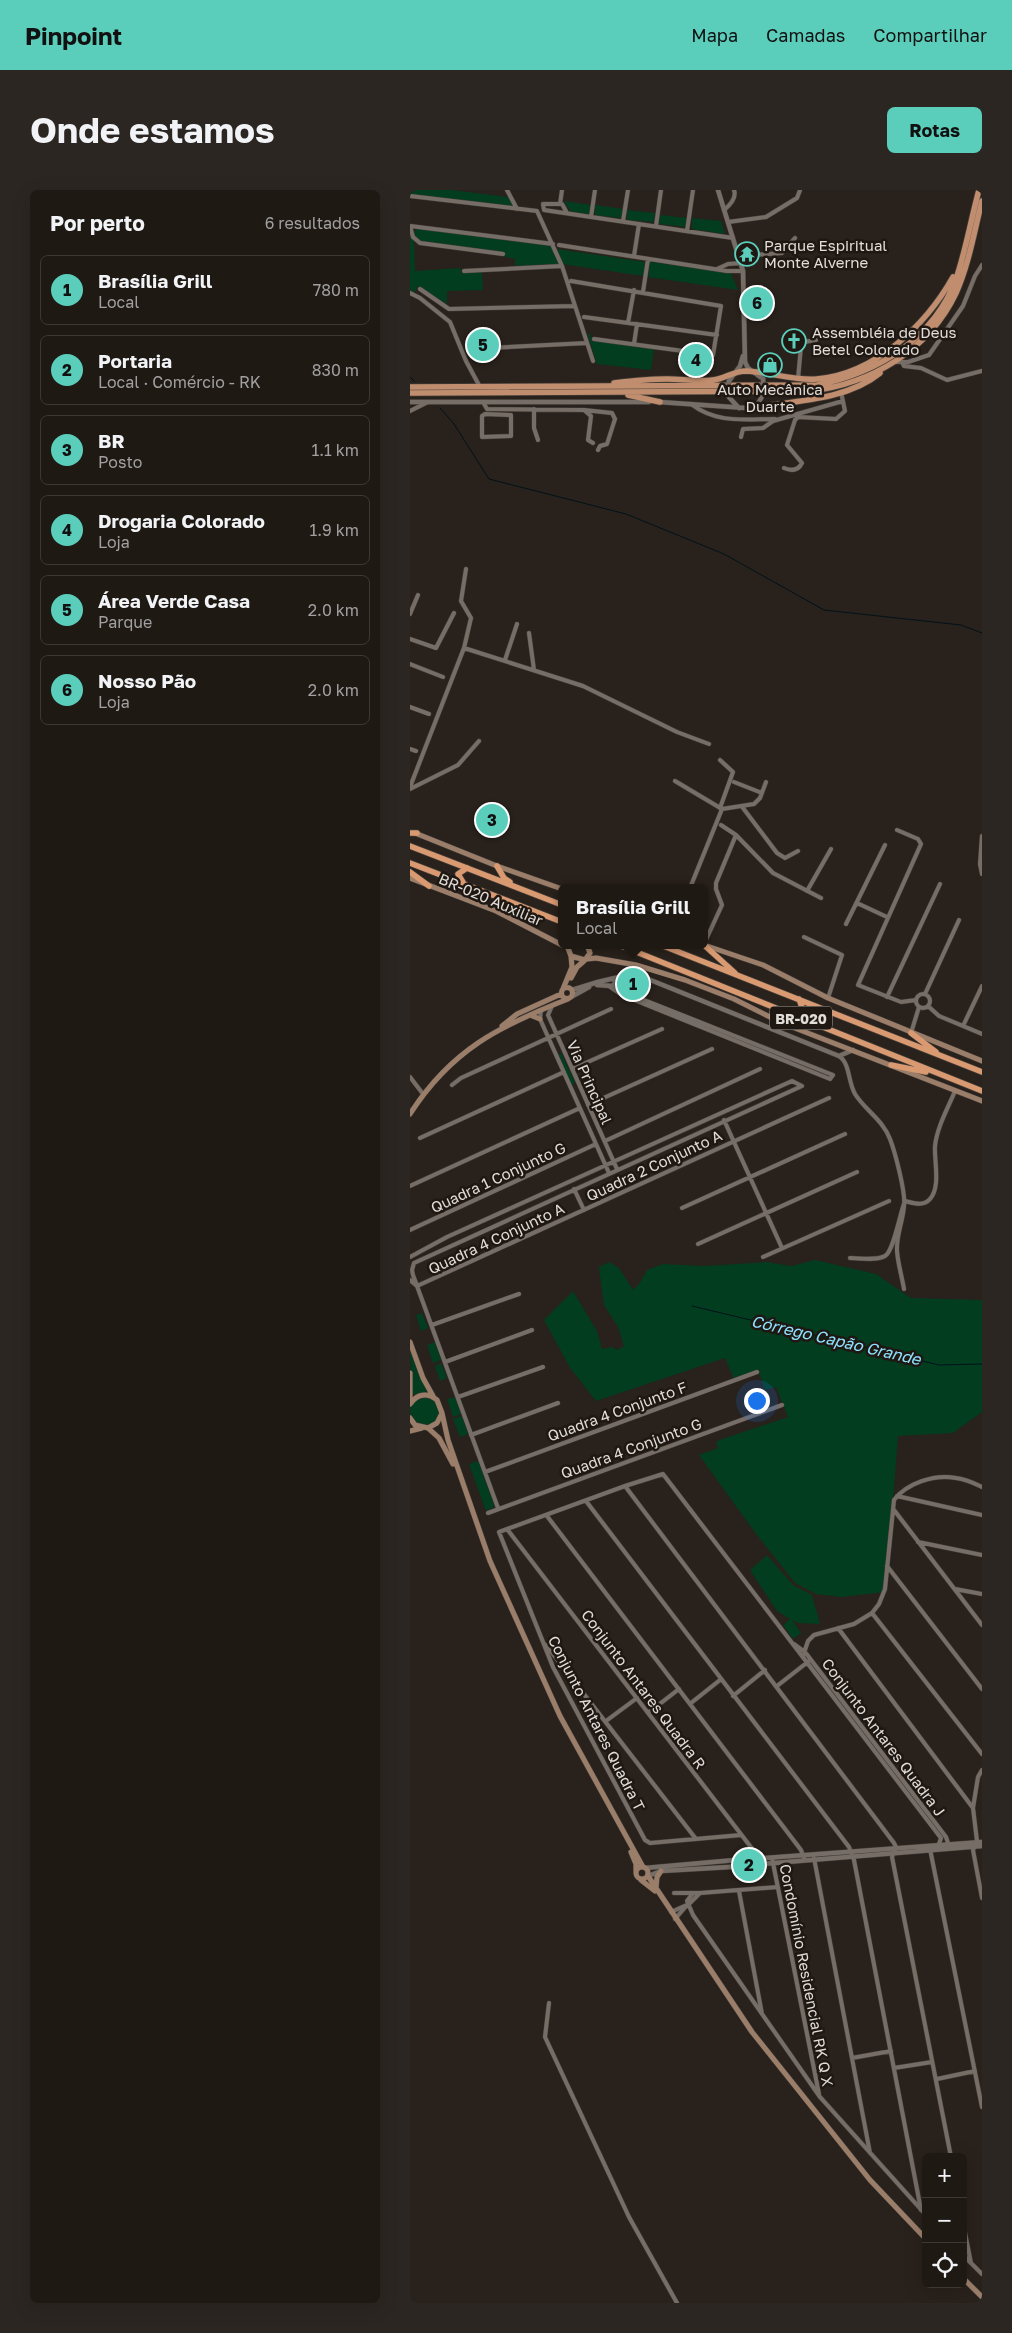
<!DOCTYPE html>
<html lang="pt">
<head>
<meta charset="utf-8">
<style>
  :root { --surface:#1f1914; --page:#2c2622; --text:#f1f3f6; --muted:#a1a0a0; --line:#3c3834; --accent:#5bcebb }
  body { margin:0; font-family:"Golos Text",sans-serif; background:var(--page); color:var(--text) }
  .controls { position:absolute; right:15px; bottom:15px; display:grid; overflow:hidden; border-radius:8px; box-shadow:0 5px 20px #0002 }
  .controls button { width:45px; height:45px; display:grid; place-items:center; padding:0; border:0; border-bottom:1px solid var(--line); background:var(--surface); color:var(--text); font:25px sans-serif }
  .you { position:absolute; left:346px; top:1210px; width:18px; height:18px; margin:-12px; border:4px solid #fff; border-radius:50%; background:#1a73e8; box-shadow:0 0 0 8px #1a73e833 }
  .badge { display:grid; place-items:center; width:32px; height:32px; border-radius:50%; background:var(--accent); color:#111; font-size:16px; font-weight:700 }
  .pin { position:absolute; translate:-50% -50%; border:2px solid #fff; box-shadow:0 1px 5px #0006 }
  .popup { position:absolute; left:148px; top:694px; width:150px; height:65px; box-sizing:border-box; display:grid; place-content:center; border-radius:8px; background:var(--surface); filter:drop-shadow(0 1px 4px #0005); font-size:16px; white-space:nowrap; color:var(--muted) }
  .popup b { font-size:19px; color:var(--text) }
  .popup::after { content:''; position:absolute; left:50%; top:100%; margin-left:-10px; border:10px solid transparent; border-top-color:var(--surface) }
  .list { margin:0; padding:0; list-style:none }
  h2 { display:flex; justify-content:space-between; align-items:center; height:65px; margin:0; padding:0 20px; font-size:21px }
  h2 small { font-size:16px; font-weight:400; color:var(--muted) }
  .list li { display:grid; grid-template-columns:32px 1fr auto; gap:15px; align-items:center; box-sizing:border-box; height:70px; margin:0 10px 10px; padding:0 10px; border:1px solid var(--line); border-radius:8px }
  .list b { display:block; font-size:19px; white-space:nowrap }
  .list p { margin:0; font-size:16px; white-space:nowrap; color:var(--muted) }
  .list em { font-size:16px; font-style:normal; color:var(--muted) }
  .icon { flex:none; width:28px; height:28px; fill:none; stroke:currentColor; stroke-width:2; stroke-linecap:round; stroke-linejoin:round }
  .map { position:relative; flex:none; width:572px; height:2113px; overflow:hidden; border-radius:8px }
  header { display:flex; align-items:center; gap:30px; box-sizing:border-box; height:70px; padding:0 25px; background:var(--accent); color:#111 }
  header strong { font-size:24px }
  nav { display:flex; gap:28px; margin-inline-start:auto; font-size:18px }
  .intro { display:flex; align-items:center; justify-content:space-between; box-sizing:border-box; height:120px; padding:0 30px }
  h1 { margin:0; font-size:35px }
  .button { padding:12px 22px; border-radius:8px; background:var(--accent); color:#111; font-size:18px; font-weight:700 }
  main { display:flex; gap:30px; padding:0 30px }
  aside { flex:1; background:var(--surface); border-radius:8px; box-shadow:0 5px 20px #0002 }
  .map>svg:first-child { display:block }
</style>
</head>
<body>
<header>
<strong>Pinpoint</strong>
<nav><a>Mapa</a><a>Camadas</a><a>Compartilhar</a></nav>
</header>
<div class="intro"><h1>Onde estamos</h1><a class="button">Rotas</a></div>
<main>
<aside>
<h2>Por perto<small>6 resultados</small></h2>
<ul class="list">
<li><span class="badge">1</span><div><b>Brasília Grill</b><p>Local</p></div><em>780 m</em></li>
<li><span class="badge">2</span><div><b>Portaria</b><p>Local · Comércio - RK</p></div><em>830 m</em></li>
<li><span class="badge">3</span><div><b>BR</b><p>Posto</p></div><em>1.1 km</em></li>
<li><span class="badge">4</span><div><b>Drogaria Colorado</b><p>Loja</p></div><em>1.9 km</em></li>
<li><span class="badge">5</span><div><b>Área Verde Casa</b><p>Parque</p></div><em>2.0 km</em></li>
<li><span class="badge">6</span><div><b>Nosso Pão</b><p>Loja</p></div><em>2.0 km</em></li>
</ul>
</aside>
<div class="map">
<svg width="572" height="2113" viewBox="0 0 572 2113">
  <rect width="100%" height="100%" fill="#29211b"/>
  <!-- green -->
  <path fill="#023d20" d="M0,0h42l56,7 5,9 -103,-11z
    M154,11l27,4 -2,9 -18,-2z
    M185,15l28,4 -2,9 -26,-3z
    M217,20l28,3 -1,9 -27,-2z
    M250,25l27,3 -1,9 -27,-3z
    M282,28l29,3 4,13 -33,-5z
    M6,38l136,18 7,18 -44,2v-7l-10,-2v-4l-85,-12 -6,-6z
    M0,43l4,10 1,28 46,-3v5l21,-1 1,18 -36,1v13l-29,-18 -3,6 -5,-1z
    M147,59l88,13 -2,14 -81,-12z
    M240,72l81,11 7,17 -90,-13z
    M177,143l3,1 3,7 61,8 -3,21 -54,-6z
    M151,863l14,29 -1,2h-3l-13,-29z
    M405,1070l61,14 35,24 71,2v112l-29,21 -55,3 -12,156 -45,5 -25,-3 -21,-11 -39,-49 -57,-79 19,-7 -2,-6 6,-3 66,-22 -12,-30 -11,3 -7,-20 -24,9 -9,-21 -129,43 -26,-33 -26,-48 29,-29 24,40 5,18 10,-2 5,3 7,-4 -6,-19 -14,-22 -5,-38 10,-5 10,6 14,22 6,-6 8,-14 16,-6 41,2 62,-4 25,4z
    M12,1123l6,15 -7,3 -5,-16z
    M25,1152l6,18 -8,3 -6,-18z
    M0,1159l17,43 -15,3z
    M31,1173l6,15 -7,3 -5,-15z
    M0 1221a15 15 0 1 1 30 0a15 15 0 1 1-30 0Z
    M45,1207l6,17 -8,3 -6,-18z
    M52,1226l6,18 -8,3 -7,-18z
    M68,1271l16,44 -1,3 -7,3 -17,-47z
    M357,1365l26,30 19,10 8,29 -22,-1 -6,-3 9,13 -8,6 -10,-14 7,-6 -13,-8 -27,-41z"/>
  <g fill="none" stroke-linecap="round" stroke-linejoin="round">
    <!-- stream -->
    <path stroke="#00121a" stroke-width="1" d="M0,187l4,4
      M30,218l14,16 35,55 137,35 98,40 100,56 137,15 21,8
      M282,1116l247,59 43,-1"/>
    <!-- minor casing -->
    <g stroke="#433d38" stroke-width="5">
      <path id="minor" d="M97,0l10,19
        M0,6l127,15 25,55 31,95
        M150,14l2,-14
        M314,20c6,-5 13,-12 10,-20
        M157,23l-5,-9h-19l1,6 189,28
        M181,27l4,-27
        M213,31l5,-31
        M318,32l38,-5 31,-19 3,-8
        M246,36l5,-36
        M277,41l6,-41
        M149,55l168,26h16
        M93,64l-83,-11 -7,-6 -3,-11 143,18
        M224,66l5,-32
        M330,66l42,-3 13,-15
        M307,79l11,-5 14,-1
        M54,81l98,-5
        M161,91l150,25 -8,49 -119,-16
        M10,99l29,20 126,-3
        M233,102l5,-33
        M0,103l10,5 30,24 16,39 14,26
        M174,127l133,18
        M218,133l6,-33
        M224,154l3,-20
        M59,159l118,-6
        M485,172h13l21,-7 34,-49 12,-30 7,-11
        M492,172l2,4 17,2 26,12 35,-9
        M388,189l3,-33 3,-4 12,-2
        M73,212l4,7 97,1 28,3 3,6 -8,25 -7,2 -2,4
        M281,214c26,20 54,15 84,15
        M124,219v19l4,12
        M174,220l7,6 -3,24 5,3
        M0,221l18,-9
        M75,224l26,1v21l-29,1v-21z
        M331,247l2,-8 20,-1 10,-7 70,-20
        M374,278c7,3 14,3 18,-5l-15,-18 8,-25 3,-3 38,2 9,-8 -4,-19
        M0,424l8,-19
        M119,443l5,37
        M0,449l26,9 18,-35
        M54,458l119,38 94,46 32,12
        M95,470l12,-36
        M0,474l33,13
        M0,517l19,7
        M0,559l6,2
        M265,591l47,28
        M324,592l28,11
        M0,597l54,-139 7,-30 -10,-17 5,-32
        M0,599l48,-24 21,-24
        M310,618l13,-36 -13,-12
        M333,618l34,45 8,5 13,-7
        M311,635l15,10 37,38 48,25
        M487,640l21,9 3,5 -63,141 43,17 15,-2
        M572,646l-2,28 2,10
        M280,698l32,-79 32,-5 6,-6 6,-16
        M397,701l24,-42
        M447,713l30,14
        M436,734l39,-79
        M394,747l38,18 -14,43
        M294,754l18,-39 -6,-16v-6l20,-48
        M203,789l5,9 6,4 209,83
        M199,796l13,9 208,84 3,-4
        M506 811a7 7 0 1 1 14 0a7 7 0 1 1-14 0Z
        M515,804l34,-74
        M477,807l53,-113
        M142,816l-4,9 69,154
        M518,816l11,10 43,18
        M131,820l-1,9 69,154
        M553,836l19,-40
        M501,843l8,-26
        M429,866c11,7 9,26 16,38 10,16 28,26 35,45 5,13 16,54 14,67 -1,15 -8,30 -7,45 1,13 5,26 7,38
        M162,879l90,-40
        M0,887l13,17
        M42,895l9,-7 150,-69
        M178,915l124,-56
        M314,930l58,128
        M10,948l144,-66
        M195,951l155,-72
        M0,996l170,-78
        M164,999l10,21
        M272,1018l163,-74
        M0,1040l186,-86
        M288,1054l159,-72
        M0,1067l37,-20 345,-156 10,5 -388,177 -2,7 1,5 85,233
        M353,1067l126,-56
        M440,1068c10,0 26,3 35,-2 9,-5 15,-44 20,-55 8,2 18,6 25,-2 11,-12 4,-39 5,-53 2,-19 13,-38 20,-55
        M0,1090l7,6
        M7,1096l412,-188
        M22,1135l87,-31
        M35,1172l87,-32
        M48,1207l85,-30
        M61,1245l87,-32
        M75,1282l272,-100
        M215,1296l269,357 2,4 -4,10 59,300
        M487,1306l85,19
        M176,1311l263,346 5,13 67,350
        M484,1320l88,115
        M78,1323l294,-108
        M137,1326l254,334 3,8
        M97,1339l253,330v5
        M508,1352l64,13
        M477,1376l95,123
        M545,1399l27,5
        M462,1423l110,141
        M428,1438l135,180
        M384,1454l11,8 141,185 3,9
        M136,1455l150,194
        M393,1466l5,-15 6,-6 40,-11 18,-11 7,-9 6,-15 9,-89c13,-17 40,-26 62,-22 9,1 18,5 26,9
        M367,1496l32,-25
        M323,1506l32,-26
        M281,1513l29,-23
        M238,1523l31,-24
        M196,1531l31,-23
        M572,1580l-4,7 -5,31 4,33 -4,9 9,48
        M331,1645l-91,8 -5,-3 -92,-173 -54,-135 126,-46 38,-12 278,364 -2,6
        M520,1659l52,258
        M362,1668l47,236
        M404,1668l56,295
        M329,1701l23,123
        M264,1703h26l78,-6
        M283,1703l-6,8 6,14 127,182 106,118
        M261,1722l18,-8 11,-11
        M265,1729l12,-14
        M139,1813l-4,34 84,180 48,86
        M442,1868l39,-7
        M484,1878l38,-6
        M527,1889l38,-8
        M553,2033l8,40
        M553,2065l19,19"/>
    </g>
    <!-- tertiary casing -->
    <g stroke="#433d38" stroke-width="5.5">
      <path id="tertiary" d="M308,0l25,81 2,91 3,6 15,11
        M319,191l11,-15 3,-10
        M316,204l13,14
        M0,212h239
        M249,212l87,6 10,-1 8,-14
        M187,795l15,1 14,-9
        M162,800l26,-8 34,-8 6,1 201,81 14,-6
        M161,807l18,-10
        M341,1669l231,-17
        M341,1675l231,-19
        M235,1678l102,-9
        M238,1686l13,-5 86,-5"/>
    </g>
    <!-- secondary casing -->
    <g stroke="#433d38" stroke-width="6">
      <path id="secondary" d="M5,643l82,33 65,23
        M0,688l86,33 66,34
        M294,755l59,20 65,33 154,63
        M158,758l3,8 14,4 5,-7 -3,-8
        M177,769l9,-1 40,7 49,15 49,19 48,24 200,78
        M161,788l6,-11 7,-6
        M151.5 803a5.5 5.5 0 1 1 11 0a5.5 5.5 0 1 1-11 0Z
        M153,799l9,-22 -1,-11
        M120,825l10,4
        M92,836l15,-12 44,-20
        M0,924c41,-64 89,-88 158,-115
        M0,1152l13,36 10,18
        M0,1183v29
        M0,1214c7,-10 17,-12 27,-4l5,13 -5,10 -9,5 -13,-3 -5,-7
        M32,1223l6,27 42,121 70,155 83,151
        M18,1238l11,10 14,26
        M0,1241l12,-3
        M221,1662l5,12v7
        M226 1683a6 6 0 1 1 12 0a6 6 0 1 1-12 0Z
        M238,1686l104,156 118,148 56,59
        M231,1690l14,11
        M246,1698l1,-11 4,-6
        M553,2088l19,19"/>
    </g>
    <!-- primary casing -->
    <g stroke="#433d38" stroke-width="7">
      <path id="primary" d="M204,193c17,-2 35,-4 53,-4 15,0 31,3 46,1 11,-1 21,-9 33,-9 24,1 47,10 71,8 58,-5 109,-54 136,-102
        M0,197l407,-2c60,-12 117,-46 139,-106 10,-29 15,-60 23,-89
        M0,203l400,-2c61,-7 119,-41 146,-98 13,-29 18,-61 26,-92
        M218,205l32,7
        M346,217c40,-6 91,-7 124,-34"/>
    </g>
    <!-- trunk casing -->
    <g stroke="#433d38" stroke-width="7">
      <path id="trunk" d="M0,643h7
        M0,656l152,59
        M0,673l152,59
        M87,676l7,12 6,4
        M0,682l19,14
        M54,694l-6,-10 9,-6
        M209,755l363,146
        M251,755l321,127
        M294,755l31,28
        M382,825l7,-1 4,-4 -4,-11
        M501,843l25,19
        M481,875l35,7"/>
    </g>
    <!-- minor -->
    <use href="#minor" stroke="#766d66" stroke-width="4"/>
    <!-- tertiary -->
    <use href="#tertiary" stroke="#766d66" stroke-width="4.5"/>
    <!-- secondary -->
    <use href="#secondary" stroke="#9b7e6a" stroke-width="5"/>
    <!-- primary -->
    <use href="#primary" stroke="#c08e6e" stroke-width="5.5"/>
    <!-- trunk -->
    <use href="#trunk" stroke="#d99971" stroke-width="5.5"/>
    <!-- tertiary-bridge casing -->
    <g stroke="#433d38" stroke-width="5.5" stroke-linecap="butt">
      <path id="tertiary-bridge" d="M353,189l1,14
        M316,204l3,-13"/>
    </g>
    <!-- tertiary-bridge -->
    <use href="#tertiary-bridge" stroke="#766d66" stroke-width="4.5"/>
  </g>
  <!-- icons -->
  <defs>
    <g id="temple-ring" transform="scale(1.25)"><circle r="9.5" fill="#1f1812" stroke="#5bcebb" stroke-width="1.5"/><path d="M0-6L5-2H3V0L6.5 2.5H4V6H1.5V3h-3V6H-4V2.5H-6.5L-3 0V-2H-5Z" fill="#5bcebb"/></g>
    <g id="church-ring" transform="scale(1.25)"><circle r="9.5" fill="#1f1812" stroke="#5bcebb" stroke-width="1.5"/><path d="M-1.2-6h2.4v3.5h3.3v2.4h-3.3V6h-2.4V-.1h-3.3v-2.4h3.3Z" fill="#5bcebb"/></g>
    <g id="shop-ring" transform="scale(1.25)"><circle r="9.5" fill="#1f1812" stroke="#5bcebb" stroke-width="1.5"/><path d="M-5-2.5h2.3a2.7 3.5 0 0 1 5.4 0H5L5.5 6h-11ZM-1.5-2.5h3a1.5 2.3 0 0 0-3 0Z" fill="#5bcebb"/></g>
  </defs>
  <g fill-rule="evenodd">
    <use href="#temple-ring" x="337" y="64"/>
    <use href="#church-ring" x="384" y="151"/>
    <use href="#shop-ring" x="360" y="175"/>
  </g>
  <g text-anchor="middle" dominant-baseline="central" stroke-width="5" stroke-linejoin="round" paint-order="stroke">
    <!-- shield labels -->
    <rect fill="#1f1812" stroke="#a7a19d" stroke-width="1" x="360" y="816.5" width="62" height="23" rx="4"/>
    <g font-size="14" font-weight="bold" fill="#e1dcd8">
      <text x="391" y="828">BR-020</text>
    </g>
    <!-- poi labels -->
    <g font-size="15" fill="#e1dcd8" stroke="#1f1812" text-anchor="start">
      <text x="354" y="55">Parque Espiritual<tspan x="354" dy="17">Monte Alverne</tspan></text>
      <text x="402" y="142">Assembléia de Deus<tspan x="402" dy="17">Betel Colorado</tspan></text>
      <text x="360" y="199" text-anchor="middle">Auto Mecânica<tspan x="360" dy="17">Duarte</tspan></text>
    </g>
    <!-- street labels -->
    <g font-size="15" fill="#e1dcd8" stroke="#1f1812">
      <text transform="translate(81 709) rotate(23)">BR-020 Auxiliar</text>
      <text transform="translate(180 892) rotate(66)">Via Principal</text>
      <text transform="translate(244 975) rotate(-25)">Quadra 2 Conjunto A</text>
      <text transform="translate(88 987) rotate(-25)">Quadra 1 Conjunto G</text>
      <text transform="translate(86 1048) rotate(-25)">Quadra 4 Conjunto A</text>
      <text transform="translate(207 1221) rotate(-20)">Quadra 4 Conjunto F</text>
      <text transform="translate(221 1258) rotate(-20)">Quadra 4 Conjunto G</text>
      <text transform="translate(234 1499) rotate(53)">Conjunto Antares Quadra R</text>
      <text transform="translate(187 1533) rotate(63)">Conjunto Antares Quadra T</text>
      <text transform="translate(474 1547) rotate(53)">Conjunto Antares Quadra J</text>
      <text transform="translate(397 1785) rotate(79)">Condomínio Residencial RK Q X</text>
    </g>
    <!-- water labels -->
    <g font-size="16" font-style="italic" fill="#8de2ff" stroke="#1f1812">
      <text transform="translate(426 1150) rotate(13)">Córrego Capão Grande</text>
    </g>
  </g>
</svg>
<div class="controls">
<button>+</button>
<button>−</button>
<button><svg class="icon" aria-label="locate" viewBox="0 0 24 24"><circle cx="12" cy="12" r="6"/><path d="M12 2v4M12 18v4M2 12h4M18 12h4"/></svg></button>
</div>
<div class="you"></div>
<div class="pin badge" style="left:223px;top:794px">1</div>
<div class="popup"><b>Brasília Grill</b>Local</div>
<div class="pin badge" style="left:339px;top:1675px">2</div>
<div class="pin badge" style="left:82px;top:630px">3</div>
<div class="pin badge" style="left:286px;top:170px">4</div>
<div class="pin badge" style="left:73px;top:155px">5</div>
<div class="pin badge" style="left:347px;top:113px">6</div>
</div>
</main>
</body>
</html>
